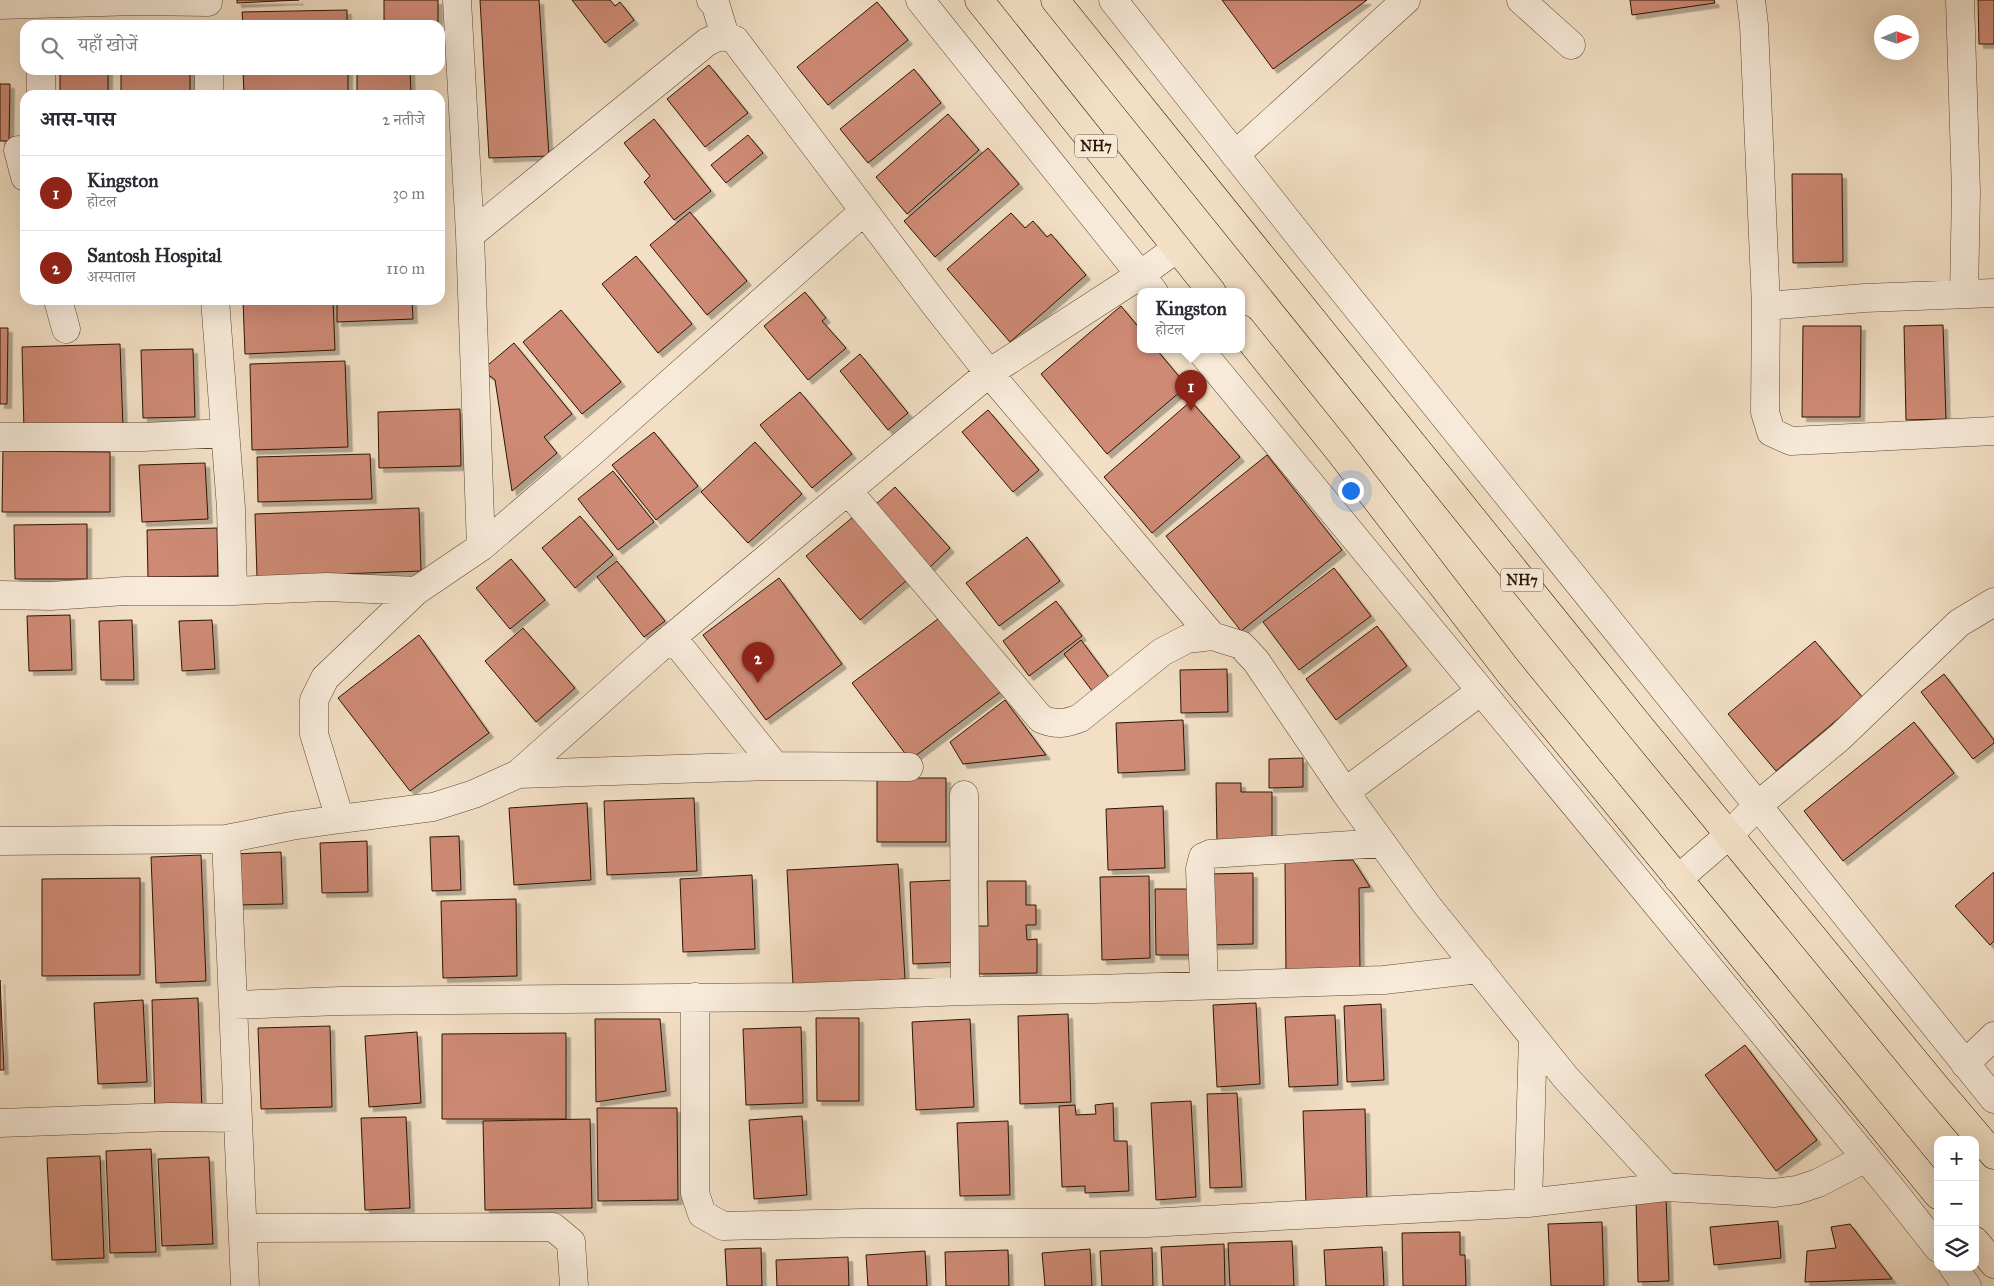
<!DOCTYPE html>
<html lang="hi">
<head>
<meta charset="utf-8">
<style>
  :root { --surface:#fff; --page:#f2f2f3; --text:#2b2b33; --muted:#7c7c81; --line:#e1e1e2; --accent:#8f2418 }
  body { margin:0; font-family:"IM FELL Great Primer","Noto Serif Devanagari",serif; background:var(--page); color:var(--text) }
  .controls { position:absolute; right:15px; bottom:15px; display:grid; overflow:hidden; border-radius:10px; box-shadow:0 5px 20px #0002 }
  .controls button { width:45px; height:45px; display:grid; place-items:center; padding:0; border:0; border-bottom:1px solid var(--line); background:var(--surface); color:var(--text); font:25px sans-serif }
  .compass { position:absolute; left:1874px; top:15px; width:45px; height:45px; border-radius:50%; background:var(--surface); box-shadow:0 5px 20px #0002; rotate:88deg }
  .you { position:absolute; left:1350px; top:490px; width:18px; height:18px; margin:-12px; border:4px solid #fff; border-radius:50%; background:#1a73e8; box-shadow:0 0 0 8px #1a73e833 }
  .badge { display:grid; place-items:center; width:32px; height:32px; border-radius:50%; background:var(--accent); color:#fff; font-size:16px; font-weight:700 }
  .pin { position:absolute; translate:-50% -41px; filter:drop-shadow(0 1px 2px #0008) }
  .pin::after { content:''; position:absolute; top:26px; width:18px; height:15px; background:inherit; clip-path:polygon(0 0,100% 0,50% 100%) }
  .popup { position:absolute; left:1137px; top:288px; width:108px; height:65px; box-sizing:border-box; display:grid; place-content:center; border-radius:10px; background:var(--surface); filter:drop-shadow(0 1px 4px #0005); font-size:16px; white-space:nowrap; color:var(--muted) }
  .popup b { font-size:19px; color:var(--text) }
  .popup::after { content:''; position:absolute; left:50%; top:100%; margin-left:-10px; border:10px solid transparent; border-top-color:var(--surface) }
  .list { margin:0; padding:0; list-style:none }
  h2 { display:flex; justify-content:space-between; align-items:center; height:65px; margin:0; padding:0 20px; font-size:21px }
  h2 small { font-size:16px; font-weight:400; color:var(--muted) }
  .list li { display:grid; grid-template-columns:32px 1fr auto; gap:15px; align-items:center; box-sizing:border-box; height:75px; padding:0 20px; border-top:1px solid var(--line) }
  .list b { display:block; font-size:19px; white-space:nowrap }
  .list p { margin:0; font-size:16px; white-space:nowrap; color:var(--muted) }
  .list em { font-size:16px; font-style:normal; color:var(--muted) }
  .icon { flex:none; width:28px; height:28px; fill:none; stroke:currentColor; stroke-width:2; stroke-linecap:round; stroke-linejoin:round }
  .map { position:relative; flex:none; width:1994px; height:1286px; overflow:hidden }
  .search { position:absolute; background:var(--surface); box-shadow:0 5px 20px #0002; left:20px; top:20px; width:425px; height:55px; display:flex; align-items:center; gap:12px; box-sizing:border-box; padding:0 18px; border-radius:15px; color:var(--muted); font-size:19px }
  .panel { position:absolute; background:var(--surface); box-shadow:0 5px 20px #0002; left:20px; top:90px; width:425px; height:215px; border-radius:15px }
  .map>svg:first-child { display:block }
</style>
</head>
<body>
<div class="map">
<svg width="1994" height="1286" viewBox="0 0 1994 1286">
  <defs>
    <filter id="shadow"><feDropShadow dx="4.5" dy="4.5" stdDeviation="0" flood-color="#0004"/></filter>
  </defs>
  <rect width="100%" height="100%" fill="#f2dfc5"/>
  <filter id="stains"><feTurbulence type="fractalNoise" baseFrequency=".004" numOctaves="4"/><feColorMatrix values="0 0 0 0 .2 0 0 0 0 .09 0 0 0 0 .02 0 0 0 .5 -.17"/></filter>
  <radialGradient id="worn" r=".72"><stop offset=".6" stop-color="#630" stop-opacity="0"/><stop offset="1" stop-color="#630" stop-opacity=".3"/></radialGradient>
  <!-- building -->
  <path fill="#ce8a75" stroke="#2c1400" filter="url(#shadow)" d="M237,0h62l-62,3z
    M384,0h54v25h-54z
    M480,0h59l10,156 -60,2z
    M572,0h38l5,6 5,-4 14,18 -29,23z
    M1222,0h145l-94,69z
    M1630,0h84l1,3 -83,12z
    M1978,0h16v44h-15z
    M877,2l31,38 -80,65 -31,-38z
    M347,10v15h-104l-1,-13z
    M709,65l39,48 -43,34 -38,-48z
    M914,69l27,34 -73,60 -28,-34z
    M60,70h48v25h-48z
    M121,70h69v25h-69z
    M243,70h105v25h-104z
    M357,70h53l1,25h-54z
    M0,84h10l-1,57h-9z
    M948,114l31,36 -72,64 -31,-37z
    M654,119l57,72 -37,29 -30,-38 6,-6 -26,-33z
    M748,135l15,18 -37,30 -15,-18z
    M988,148l31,36 -84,73 -31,-36z
    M1792,174h50l1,88 -50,1z
    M690,212l57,69 -40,34 -57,-70z
    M1011,213l14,15 8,-7 14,16 4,-3 35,41 -76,67 -63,-73z
    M636,256l56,68 -34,29 -56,-69z
    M805,292l21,26 -4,3 24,27 -38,32 -44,-54z
    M243,300h90l2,50 -90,4z
    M337,300h75l1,19 -76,3z
    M1121,306l20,24v20h16l30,36 -80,68 -66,-80z
    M561,310l60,72 -39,32 -59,-72z
    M1943,325l3,94 -40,1 -2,-94z
    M1803,326h58l-1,91h-58z
    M0,328h8l-1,76h-7z
    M514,343l58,71 -28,23 13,16 -45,38 -17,-111 -13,-10z
    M120,344l3,84 -99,3 -2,-84z
    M193,349l2,68 -52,1 -2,-68z
    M860,354l48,59 -20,17 -48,-59z
    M345,361l3,86 -96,3 -2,-86z
    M800,392l52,62 -40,34 -52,-63z
    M1191,401l49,56 -88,76 -48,-56z
    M460,409l1,57 -82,2 -1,-56z
    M988,410l51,60 -26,22 -51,-60z
    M654,432l44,54 -42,34 -44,-55z
    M755,442l47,52 -54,49 -47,-51z
    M3,451l107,1v60h-108z
    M370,454l2,45 -114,3 -1,-45z
    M1267,455l75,95 -101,81 -75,-95z
    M205,463l3,56 -66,3 -3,-57z
    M613,471l41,51 -36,28 -40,-51z
    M895,487l55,61 -20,19 -55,-62z
    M419,508l2,63 -164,6 -2,-63z
    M580,516l33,39 -38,33 -33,-40z
    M853,517l53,64 -46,39 -54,-64z
    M87,524v55h-72l-1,-54z
    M217,528l1,48 -70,1 -1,-47z
    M1027,537l33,44 -61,45 -33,-43z
    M511,559l34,41 -35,29 -34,-41z
    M617,561l48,60 -21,16 -47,-60z
    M1334,568l37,48 -72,54 -36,-48z
    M779,578l63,86 -76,56 -63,-85z
    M1056,601l26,35 -53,40 -26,-35z
    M946,613l57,77 -93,70 -58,-77z
    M70,615l2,55 -43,1 -2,-55z
    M132,620l2,60h-33l-2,-59z
    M212,620l3,49 -33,2 -3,-50z
    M1377,626l30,40 -71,54 -30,-41z
    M523,628l52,60 -39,34 -51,-61z
    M419,635l70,98 -79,58 -72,-93z
    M1081,640l32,43 -17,13 -32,-42z
    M1815,641l48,57 -87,73 -48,-57z
    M1227,669l1,43 -47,1 -1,-43z
    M1944,674l50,66v3l-21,16 -52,-67z
    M1005,700l41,55 -83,9 -13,-22z
    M1183,720l2,50 -67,3 -2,-50z
    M1914,722l40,51 -111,88 -39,-50z
    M1303,758v29l-34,1v-29z
    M877,778h69v64h-69z
    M1216,783h25v9h31v50l-55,1z
    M694,798l3,73 -90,4 -3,-74z
    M587,803l4,77 -77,5 -5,-77z
    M1163,806l2,62 -57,2 -2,-61z
    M459,836l2,54 -29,1 -2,-54z
    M367,841l1,51 -46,1 -2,-50z
    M281,852l2,52 -48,1 -2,-51z
    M201,855l5,126 -50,2 -5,-126z
    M1353,860l17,27 -11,1 1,80 -74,6 -1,-112z
    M898,864l7,115 -112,6 -6,-115z
    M1994,872v69l-4,4 -35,-39z
    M1253,873v71l-43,1 -1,-71z
    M752,875l3,74 -72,3 -3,-73z
    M1149,876l1,82 -48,2 -2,-83z
    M140,878v97l-98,1v-97z
    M956,880l3,82 -46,2 -3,-82z
    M987,881h39v24h10v20h-10l1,15 10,-1v34l-58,1 -1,-48h10z
    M1155,889h39v66h-38z
    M516,899l1,77 -74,2 -2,-77z
    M0,980l4,90h-4z
    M198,998l4,114 -47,1 -3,-113z
    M143,1000l4,82 -49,2 -4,-81z
    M1256,1003l4,81 -43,3 -4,-82z
    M1381,1004l3,76 -37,2 -3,-76z
    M1068,1014l3,88 -51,2 -2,-88z
    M1335,1015l3,70 -49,2 -4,-70z
    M816,1018h43v83h-42z
    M595,1019h65l6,72 -70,11z
    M970,1019l4,88 -58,3 -4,-88z
    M330,1026l2,81 -71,2 -3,-81z
    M801,1027l2,76 -57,2 -3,-76z
    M417,1032l4,71 -52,4 -4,-71z
    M566,1033v86h-124v-85z
    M1745,1045l72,95 -41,31 -71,-96z
    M1237,1093l5,94 -32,1 -3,-94z
    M1191,1101l5,96 -40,3 -5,-97z
    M1113,1103l1,38h13l2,50 -44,2v-7l-23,1 -3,-81 16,-1 1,10 20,-1 -1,-9z
    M597,1108h80l1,92 -80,1z
    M1365,1109l2,94 -61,2 -3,-94z
    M802,1116l5,79 -53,4 -5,-79z
    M406,1117l4,91 -45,2 -4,-92z
    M590,1119l2,89 -107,2 -2,-89z
    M1008,1121l2,74 -50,1 -3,-73z
    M151,1149l5,103 -46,1 -4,-102z
    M100,1156l4,102 -52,2 -5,-102z
    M209,1157l4,87 -51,2 -4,-87z
    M1666,1197l3,84 -31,1 -2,-83z
    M1778,1221l3,37 -67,7 -4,-38z
    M1602,1222l2,64h-53l-3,-62z
    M1850,1224l42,55 -87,3 2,-31 29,-3 -5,-21z
    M1460,1232v23h5l1,31h-63l-1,-53z
    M1292,1241l2,45h-64l-2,-43z
    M1224,1244l1,42h-62l-2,-39z
    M1382,1247l2,39h-58l-2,-36z
    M761,1248l1,38h-35l-2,-37z
    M1152,1248l1,38h-51l-2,-35z
    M1090,1249l2,37h-47l-3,-33z
    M1008,1250l1,36h-63l-1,-34z
    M925,1251l2,35h-59l-2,-31z
    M848,1257l1,29h-72l-1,-26z"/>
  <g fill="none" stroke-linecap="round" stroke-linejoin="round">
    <!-- minor casing -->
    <g stroke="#5e4731" stroke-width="29">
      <path id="minor" d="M457,0l13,235 11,312
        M711,0l5,6 9,30
        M1521,0l50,45
        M1751,0l3,25 12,281 -1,106 6,20 20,9 203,-10
        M1960,0l6,192 -2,102
        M0,5l137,-4 71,1v-2
        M41,70v25
        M209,70v25
        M18,150l7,27
        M1235,155l171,-155
        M864,211l-273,242 -110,94 -65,44 -91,87 -11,22v34l26,85 93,-12 41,-13 44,-20 140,-125 331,-276 151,-98 37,-27
        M470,235l237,-193c12,-6 17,-7 28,-2l201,266 53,67 223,263
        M58,300l8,29
        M215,300l16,208 2,83
        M1766,306l99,-8 129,-5
        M0,437h143l82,-4
        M848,491l193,228c15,6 24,5 39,-1l82,-66 25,-13 25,-3 29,9 15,16 89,131 81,112 140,174 100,109 108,6 23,-3 21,-7 48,-25
        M0,595l51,1 74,-5h108l94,-4 89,4
        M672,637l103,129
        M518,774l257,-8 134,1
        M1345,792l136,-101
        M964,795l1,196
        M226,839l65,-13 49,-7
        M0,841l226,-2 19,447
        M1204,985l-4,-116 3,-12 7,-3 172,-11
        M695,997v196l7,21 21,12 140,-3h284l381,-20 5,-166
        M233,1005l107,-4 464,-4 161,-6 130,-2 289,-9 95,-11
        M1965,1064l29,-28
        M0,1123l170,-6 68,1
        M1528,1203l138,-16
        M243,1228l310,-1 18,15 3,44"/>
    </g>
    <!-- tertiary casing -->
    <g stroke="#5e4731" stroke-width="29">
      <path id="tertiary" d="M920,0l234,292
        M1113,0l195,247 686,852
        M1200,350l694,842 44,56
        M1678,879l52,-45 27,-28 82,-68 120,-115 35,-21
        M1953,1267l14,19"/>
    </g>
    <!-- trunk casing -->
    <g stroke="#2c1400" stroke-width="29">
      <path id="trunk" d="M979,0l233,292
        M1055,0l587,729 294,358 58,68
        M1241,329l98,122 169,220 430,524
        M1975,1241l19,23"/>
    </g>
    <!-- minor -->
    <use href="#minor" stroke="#f7ead9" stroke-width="28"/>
    <!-- tertiary -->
    <use href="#tertiary" stroke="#f7ead9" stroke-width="28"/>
    <!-- trunk -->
    <use href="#trunk" stroke="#f2dfc5" stroke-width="28"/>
  </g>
  <g text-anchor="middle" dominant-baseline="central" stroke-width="4" stroke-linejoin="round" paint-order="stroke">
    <!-- shield labels -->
    <g fill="#f7ead9" stroke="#695441" stroke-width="1">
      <rect x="1075" y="134.5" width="42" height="23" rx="4"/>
      <rect x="1501" y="568.5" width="42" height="23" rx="4"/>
    </g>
    <g font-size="14" font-weight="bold" fill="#2c1400">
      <text x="1096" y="146">NH7</text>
      <text x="1522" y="580">NH7</text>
    </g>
  </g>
  <rect width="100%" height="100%" filter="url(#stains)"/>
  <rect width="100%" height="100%" fill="url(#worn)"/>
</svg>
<div class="controls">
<button>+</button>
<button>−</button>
<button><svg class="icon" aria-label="layers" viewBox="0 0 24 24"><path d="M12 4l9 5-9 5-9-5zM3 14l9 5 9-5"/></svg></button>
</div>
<svg class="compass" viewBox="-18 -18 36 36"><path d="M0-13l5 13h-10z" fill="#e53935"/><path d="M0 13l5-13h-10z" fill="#7c7c81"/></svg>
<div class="you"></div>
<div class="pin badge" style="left:1191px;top:411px">1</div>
<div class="popup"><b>Kingston</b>होटल</div>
<div class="pin badge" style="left:758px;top:683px">2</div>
<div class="search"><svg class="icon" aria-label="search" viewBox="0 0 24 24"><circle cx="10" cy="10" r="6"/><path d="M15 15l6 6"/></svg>यहाँ खोजें</div>
<section class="panel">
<h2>आस-पास<small>2 नतीजे</small></h2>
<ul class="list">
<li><span class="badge">1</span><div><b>Kingston</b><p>होटल</p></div><em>30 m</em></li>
<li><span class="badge">2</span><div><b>Santosh Hospital</b><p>अस्पताल</p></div><em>110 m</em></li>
</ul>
</section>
</div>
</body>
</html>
